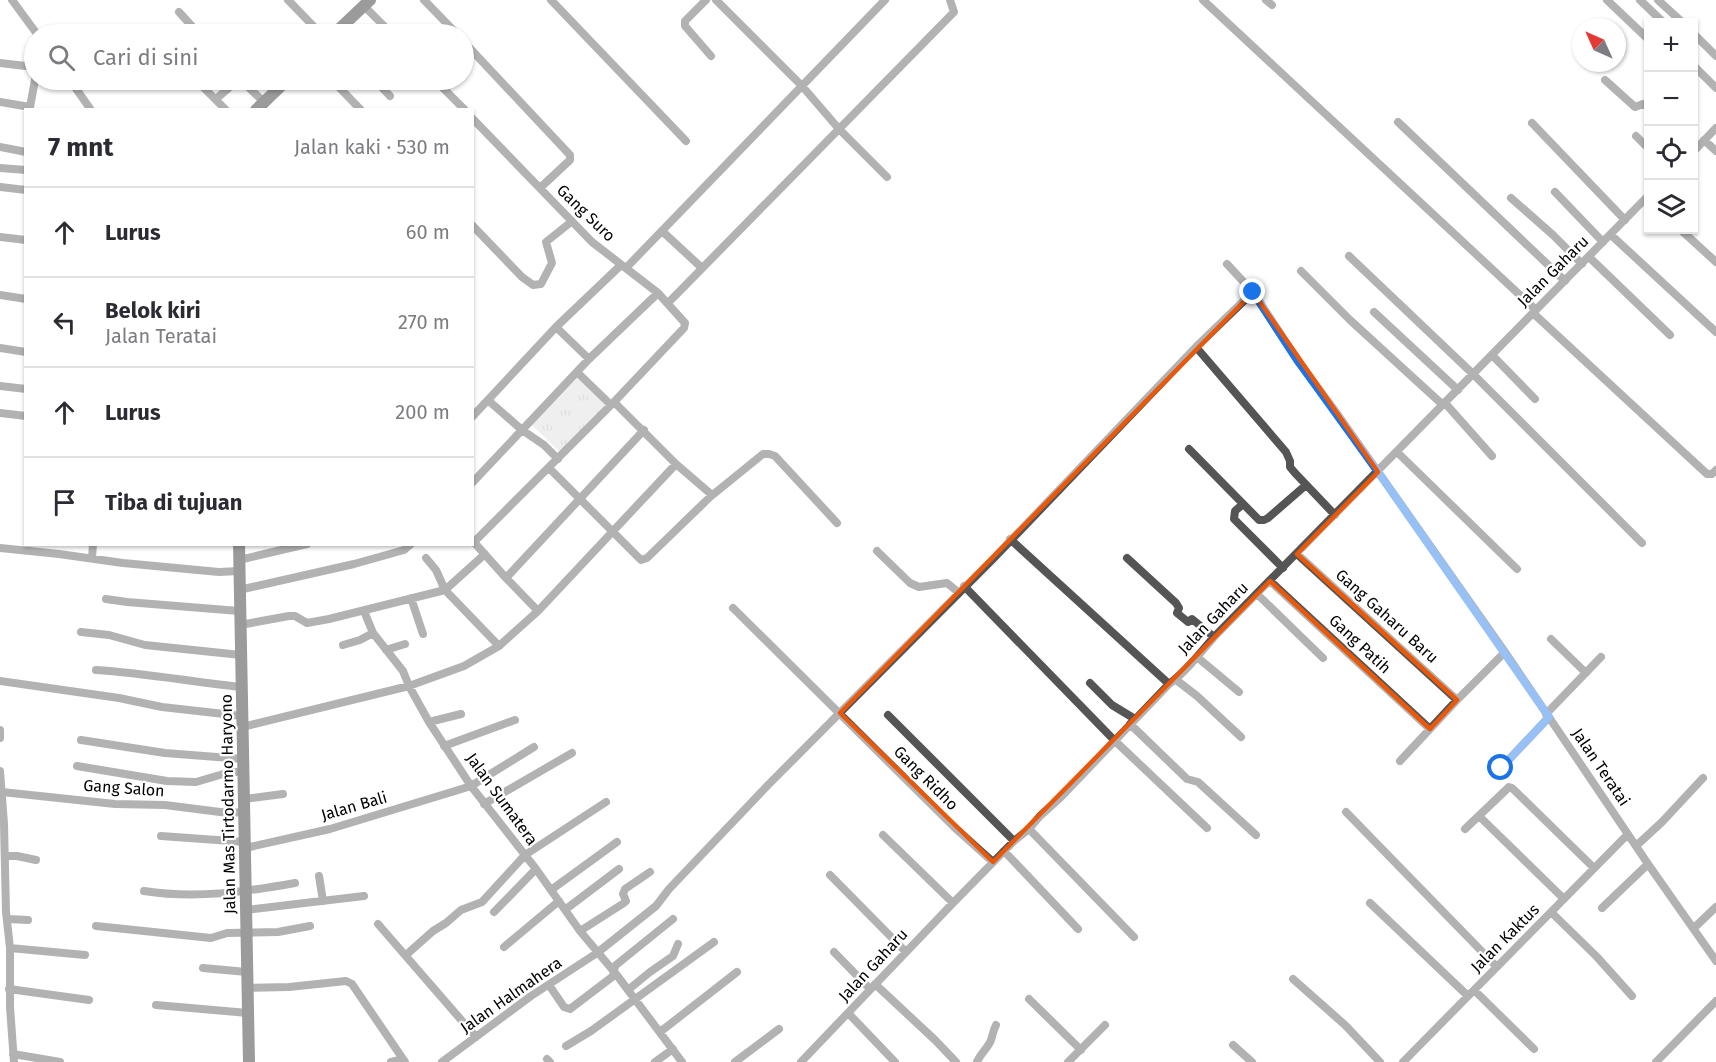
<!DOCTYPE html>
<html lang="id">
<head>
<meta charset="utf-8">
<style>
  :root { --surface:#fff; --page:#f7f7f7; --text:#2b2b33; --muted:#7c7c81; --line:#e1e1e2 }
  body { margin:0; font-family:"Fira Sans",sans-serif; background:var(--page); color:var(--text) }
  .controls { position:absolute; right:18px; top:18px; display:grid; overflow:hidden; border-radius:0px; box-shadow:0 2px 4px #0004 }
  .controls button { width:54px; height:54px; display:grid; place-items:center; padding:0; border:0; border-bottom:2px solid var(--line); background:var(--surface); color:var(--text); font:30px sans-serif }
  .compass { position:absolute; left:1572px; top:18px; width:54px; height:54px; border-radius:50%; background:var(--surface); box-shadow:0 2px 4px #0004; rotate:315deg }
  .stop { position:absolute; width:18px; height:18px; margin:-14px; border:4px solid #1a73e8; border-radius:50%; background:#fff }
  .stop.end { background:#1a73e8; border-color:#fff; box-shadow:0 2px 6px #0008 }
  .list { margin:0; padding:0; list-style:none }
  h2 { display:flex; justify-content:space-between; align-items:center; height:78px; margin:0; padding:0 24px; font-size:26px }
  h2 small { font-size:20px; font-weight:400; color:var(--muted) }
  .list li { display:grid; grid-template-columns:39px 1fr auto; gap:18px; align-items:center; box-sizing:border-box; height:90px; padding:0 24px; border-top:2px solid var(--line) }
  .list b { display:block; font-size:22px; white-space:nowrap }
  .list p { margin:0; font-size:20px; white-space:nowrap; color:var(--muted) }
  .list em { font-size:20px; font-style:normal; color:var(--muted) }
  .icon { flex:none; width:33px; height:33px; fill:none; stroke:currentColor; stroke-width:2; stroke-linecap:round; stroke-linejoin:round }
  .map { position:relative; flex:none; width:1716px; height:1062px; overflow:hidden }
  .search { position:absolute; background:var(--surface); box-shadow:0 2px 4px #0004; left:24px; top:24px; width:450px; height:66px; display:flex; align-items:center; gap:15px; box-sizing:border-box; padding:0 21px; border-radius:33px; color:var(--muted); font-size:22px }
  .panel { position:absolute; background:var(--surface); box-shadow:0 2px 4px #0004; left:24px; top:108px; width:450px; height:438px; border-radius:0px }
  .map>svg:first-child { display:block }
</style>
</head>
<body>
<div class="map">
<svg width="1716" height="1062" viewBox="0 0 1716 1062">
  <defs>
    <pattern id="grass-tufts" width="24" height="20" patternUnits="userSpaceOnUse" patternTransform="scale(1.5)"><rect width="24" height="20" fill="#dcdcdc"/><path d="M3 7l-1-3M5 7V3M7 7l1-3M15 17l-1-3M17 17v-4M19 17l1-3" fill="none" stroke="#bbb"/></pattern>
  </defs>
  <rect width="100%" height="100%" fill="#fff"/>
  <!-- grass -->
  <path fill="url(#grass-tufts)" d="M577,376l31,30 -46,48 -31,-30z"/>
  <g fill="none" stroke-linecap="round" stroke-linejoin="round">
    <!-- street -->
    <path stroke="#555" stroke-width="8" d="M12,0l25,34
      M288,0l33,34
      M424,0l33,34
      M551,0l135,141
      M706,0l-21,21v5l26,30
      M716,0l86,86 37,43 48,48
      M1203,0l333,310
      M1266,0l6,5
      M1607,0l41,39
      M1640,0l23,22
      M1658,0l24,22
      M364,6l28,28
      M179,12l20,22
      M1694,34l22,22
      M464,42l106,113v5l-30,28
      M0,63l34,4
      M1694,66l22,22
      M70,80l21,30
      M196,80l30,30
      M241,80l23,22
      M332,80l29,30
      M375,80l15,16
      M435,80l30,30
      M1605,80l30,27 8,-3 5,2
      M216,99l22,-19
      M0,102l30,5 5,-27
      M472,118l120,124 66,51 27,30 -1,5 -70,74 -140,140
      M1398,122l167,159
      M1532,123l93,97
      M1636,136l12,12
      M1704,140l12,11
      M0,147l26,5
      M1694,151l22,-23
      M0,168l26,2
      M0,187l26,3
      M1555,192l48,50
      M1511,198l42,37 29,29
      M472,225l50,52 11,8 8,-1 11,-21 -6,-21 25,-20
      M1681,230l35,32
      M662,231l40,37
      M1611,235l105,97
      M0,237l26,3
      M1349,256l124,118 169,169
      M1589,257l81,78
      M1227,264l26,28 45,69 40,54 167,237 143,212 68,97
      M626,268l259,-268
      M1301,271l49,49 93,85
      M0,295l26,4
      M668,303l286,-291 -4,-12
      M1374,312l84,78
      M1533,313l174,161h5l4,-4
      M556,327l33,32
      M1196,347l90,105 4,9v6l5,6 40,42
      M0,348l26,4
      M1492,355l43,44
      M577,372l34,33
      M0,386l26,3
      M489,401l33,29 22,15 14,14
      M614,402l62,62 36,31
      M1445,403l47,53
      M0,413l26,3
      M472,417l84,-90 65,-62
      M1189,449l70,71h5l4,-2 38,-33
      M1397,452l120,117
      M549,468l92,92 6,-2 63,-61 53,-43h6l6,2 62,67
      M472,483l117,-124 69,-66
      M1243,504l-8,7 -1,8 49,49
      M1010,539l159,145
      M472,540l34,38 32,33
      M0,548l59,6 64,9 96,9 20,-1
      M877,551l33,32 9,4 28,-4 11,9
      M1297,554l160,146
      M92,558l1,-14
      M426,558l10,12 9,20 54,56
      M1127,558l49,45 3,5 -2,5 11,9 4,-3 22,18
      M239,560l68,-16
      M506,578l138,-148
      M1270,581l160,148
      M964,586l151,155 92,87
      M239,590l115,-26 50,-14 7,-6
      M1257,594l66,64
      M411,598l12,36
      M106,599l21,3 112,9
      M733,608l221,219 39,35
      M364,611l9,22 30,38 6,15 20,36 42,64 65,83 44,62 36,43 66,88
      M240,625l49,-9h6l12,7 22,-4 116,-29 40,-36
      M81,632l28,3 36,10 96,10
      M1551,639l35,34
      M343,645l17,-5 13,-7
      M386,650l19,-6
      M1197,657l42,35
      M96,670c48,3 97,12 145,17
      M1175,679l22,17 44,41
      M0,681l119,17 43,9 80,9
      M1090,683l22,22 23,14
      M1546,714l55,-57
      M888,715l126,126
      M429,722l32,-8
      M1130,724l57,55 11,3 58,53
      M242,727l167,-41 55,-20 35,-20 39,-35 138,-147
      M0,730v8
      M81,740l84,13 78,6
      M444,746l71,-26
      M1400,761l57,-61 48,-48
      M77,766l90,15 29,1 34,-10h13
      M1501,768l48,-51
      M0,771l4,53 2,88 4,36v59l4,55
      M2,792l113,12 50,1 63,8 16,-1
      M244,799l39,-5
      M484,804l88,-51
      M1346,812l151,155
      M1479,816l85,83
      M1029,829l105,108
      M1465,829l44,-42 3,1 82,80
      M883,835l70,68
      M161,836l84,6
      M1636,846l26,-24 41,-44
      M245,848l85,-19 125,-38 16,-5 63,-39
      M1004,851l74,78
      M5,856h12l19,4
      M830,875l76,77
      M319,876l4,25
      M551,890l66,-48
      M144,891c51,8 101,1 151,-8
      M1370,903l98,93
      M1602,908l46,-44
      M566,909l53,-40
      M246,910l118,-14
      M494,912l42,-43
      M1551,912l46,45 35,39
      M8,919l20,1
      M378,924l98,113
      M96,926l115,12 16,-5 51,-1 32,-6
      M1694,928l22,-21
      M580,931l44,-28 2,-2 -3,-7 2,-5 25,-17
      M504,947l55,-46
      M10,948l75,7
      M834,952l36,37
      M406,955l27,-24 13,-8 15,-13 21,-8 43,-47 81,-53
      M203,968l44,4
      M613,971l3,-6 57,-46
      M1293,979l52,46 35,37
      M875,984l60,56 21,22
      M549,985l15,22 6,2 46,-35
      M248,988l41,-1 57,-6 6,3 51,75
      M9,989l80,11
      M628,990l22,-18 23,-16 5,-12
      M1474,990l60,59
      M1029,999l52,51
      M156,1005l92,8
      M849,1014l46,48
      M660,1032l77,-60
      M1233,1045l19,17
      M566,1046l25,-15 123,-89
      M13,1054l47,8
      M547,1059l3,3
      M391,1062l12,-3 2,3
      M442,1062l89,-66 66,-43 59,-47 13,-17 99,-104 225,-226 203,-212 57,-55
      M655,1062l18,-13
      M735,1062l44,-33
      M801,1062l152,-159 61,-62 15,-12 11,-13 21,-19 108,-113c17,-12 31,-31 45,-47l434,-441
      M977,1062c3,-8 11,-14 14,-22 2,-6 2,-9 5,-15
      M1068,1062l37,-37
      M1403,1062l225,-228
      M1656,1062l60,-61"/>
    <!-- secondary -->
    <path stroke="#222" stroke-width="12" d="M334,34l36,-34
      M256,110l31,-30
      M239,544l10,518"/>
  </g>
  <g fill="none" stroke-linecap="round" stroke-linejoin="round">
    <!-- route -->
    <path stroke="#1a73e8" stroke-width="8" d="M1253,292l45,69 80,111 171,245 -48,51"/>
  </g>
  <!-- marked area -->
  <path d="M0 0H1716V1062H0ZM1253,292l125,180 -81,82 160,146 -27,29 -160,-148 -277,281 -153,-149z" fill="#fff" fill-opacity=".55" fill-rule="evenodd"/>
  <path fill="none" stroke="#e8590c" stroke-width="4.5" stroke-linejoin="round" d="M1253,292l125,180 -81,82 160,146 -27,29 -160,-148 -277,281 -153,-149z"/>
  <g text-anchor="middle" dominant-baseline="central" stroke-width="4.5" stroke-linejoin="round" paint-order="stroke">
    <!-- street labels -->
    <g font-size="16" fill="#000" stroke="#fff">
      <text transform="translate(586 213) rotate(44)">Gang Suro</text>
      <text transform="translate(1553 271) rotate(-45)">Jalan Gaharu</text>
      <text transform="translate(1387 616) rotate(42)">Gang Gaharu Baru</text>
      <text transform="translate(1213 618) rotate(-46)">Jalan Gaharu</text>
      <text transform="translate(1360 644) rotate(43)">Gang Patih</text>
      <text transform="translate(1601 767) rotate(56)">Jalan Teratai</text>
      <text transform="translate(926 778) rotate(45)">Gang Ridho</text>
      <text transform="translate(124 788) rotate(4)">Gang Salon</text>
      <text transform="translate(502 799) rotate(54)">Jalan Sumatera</text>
      <text transform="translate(228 804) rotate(-91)">Jalan Mas Tirtodarmo Haryono</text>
      <text transform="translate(354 806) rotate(-16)">Jalan Bali</text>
      <text transform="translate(1505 938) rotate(-45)">Jalan Kaktus</text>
      <text transform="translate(873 965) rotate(-47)">Jalan Gaharu</text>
      <text transform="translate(511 995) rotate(-35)">Jalan Halmahera</text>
    </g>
  </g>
</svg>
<div class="controls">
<button>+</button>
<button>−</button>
<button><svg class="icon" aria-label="locate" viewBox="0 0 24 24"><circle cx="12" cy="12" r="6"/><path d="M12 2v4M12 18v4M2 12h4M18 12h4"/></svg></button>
<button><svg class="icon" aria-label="layers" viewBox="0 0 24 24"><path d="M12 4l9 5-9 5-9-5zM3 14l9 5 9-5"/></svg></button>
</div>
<svg class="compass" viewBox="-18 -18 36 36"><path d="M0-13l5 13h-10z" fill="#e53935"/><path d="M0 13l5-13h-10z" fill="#7c7c81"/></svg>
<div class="stop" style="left:1501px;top:768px"></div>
<div class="stop end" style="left:1253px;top:292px"></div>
<div class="search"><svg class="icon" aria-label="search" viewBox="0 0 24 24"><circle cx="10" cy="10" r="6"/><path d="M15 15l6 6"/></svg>Cari di sini</div>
<section class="panel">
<h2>7 mnt<small>Jalan kaki · 530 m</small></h2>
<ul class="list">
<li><svg class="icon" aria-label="ahead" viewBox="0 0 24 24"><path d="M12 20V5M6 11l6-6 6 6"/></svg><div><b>Lurus</b></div><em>60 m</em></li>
<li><svg class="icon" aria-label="left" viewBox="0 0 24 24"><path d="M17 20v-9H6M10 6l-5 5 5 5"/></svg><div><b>Belok kiri</b><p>Jalan Teratai</p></div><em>270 m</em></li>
<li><svg class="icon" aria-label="ahead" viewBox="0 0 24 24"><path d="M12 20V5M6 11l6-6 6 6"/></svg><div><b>Lurus</b></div><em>200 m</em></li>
<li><svg class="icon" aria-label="arrive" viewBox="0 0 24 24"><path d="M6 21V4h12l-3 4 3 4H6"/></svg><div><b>Tiba di tujuan</b></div></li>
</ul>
</section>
</div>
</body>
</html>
